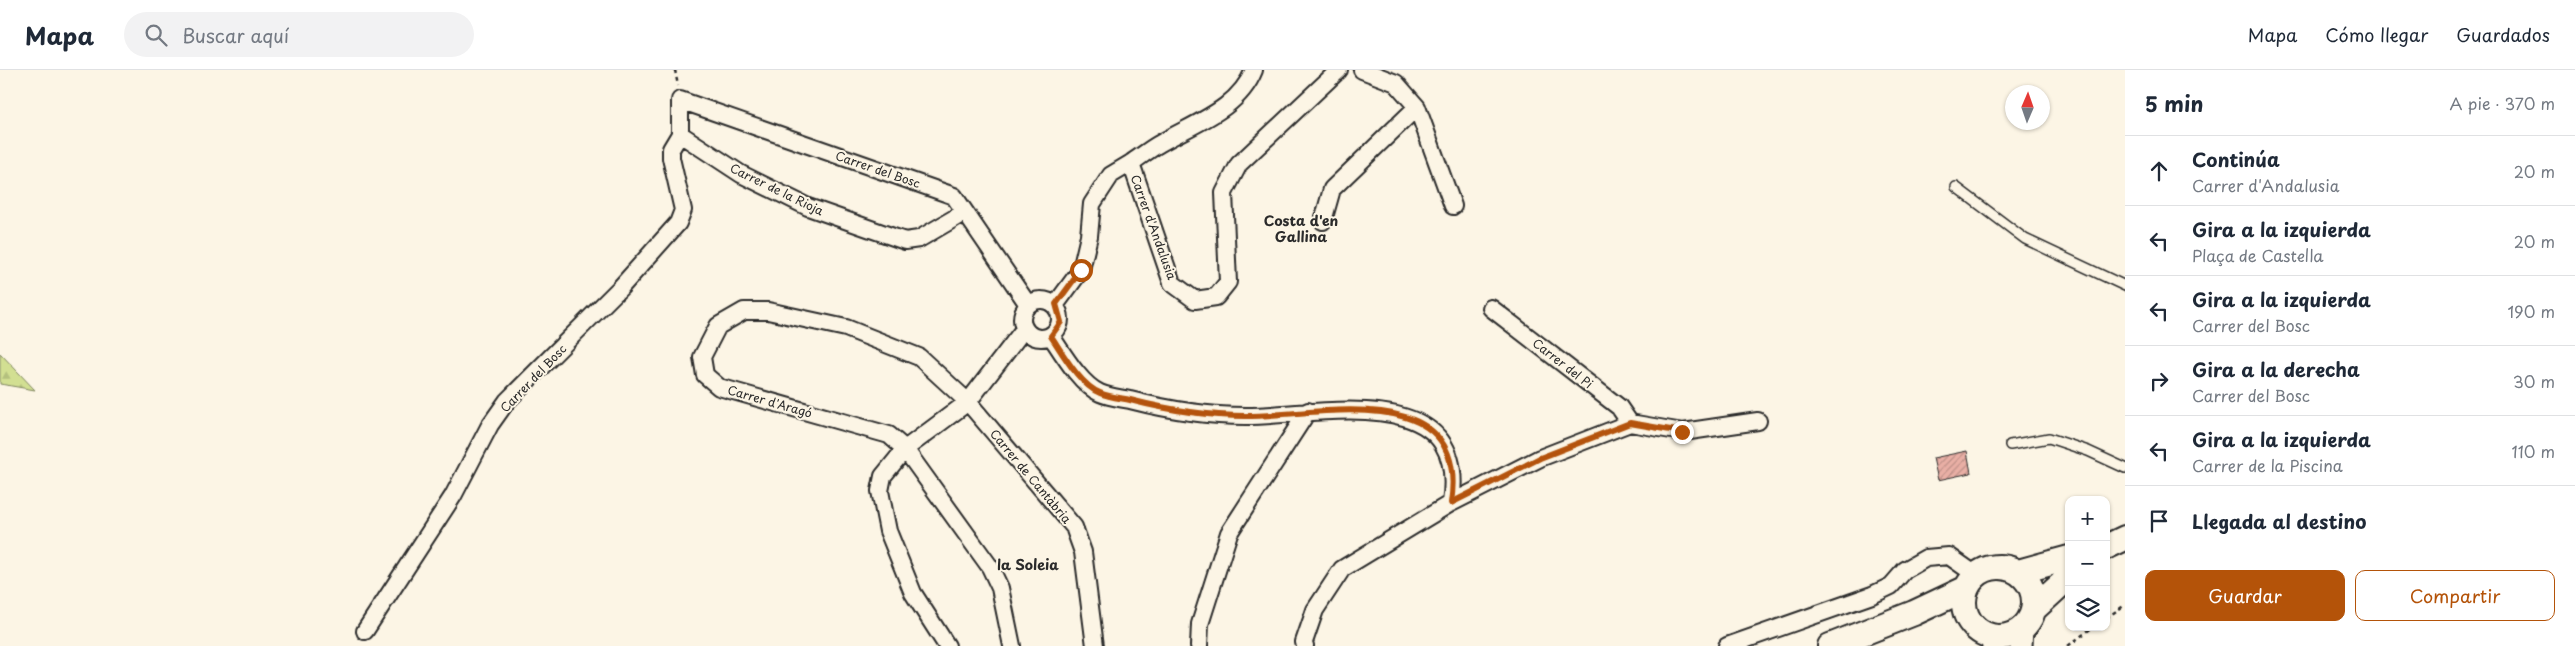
<!DOCTYPE html>
<html lang="es">
<head>
<meta charset="utf-8">
<style>
  :root { --surface:#fff; --page:#f2f2f3; --text:#1f2937; --muted:#747a83; --line:#e0e1e3; --accent:#b45309 }
  body { margin:0; font-family:"Playpen Sans",sans-serif; background:var(--page); color:var(--text) }
  .controls { position:absolute; right:15px; bottom:15px; display:grid; overflow:hidden; border-radius:10px; box-shadow:0 1px 4px #0004 }
  .controls button { width:45px; height:45px; display:grid; place-items:center; padding:0; border:0; border-bottom:1px solid var(--line); background:var(--surface); color:var(--text); font:25px sans-serif }
  .compass { position:absolute; left:2005px; top:15px; width:45px; height:45px; border-radius:50%; background:var(--surface); box-shadow:0 1px 4px #0004; rotate:2deg }
  .stop { position:absolute; width:15px; height:15px; margin:-11px; border:4px solid #b45309; border-radius:50%; background:#fff }
  .stop.end { background:#b45309; border-color:#fff; box-shadow:0 1px 5px #0008 }
  .list { margin:0; padding:0; list-style:none }
  h2 { display:flex; justify-content:space-between; align-items:center; height:65px; margin:0; padding:0 20px; font-size:21px }
  h2 small { font-size:16px; font-weight:400; color:var(--muted) }
  .list li { display:grid; grid-template-columns:32px 1fr auto; gap:15px; align-items:center; box-sizing:border-box; height:70px; padding:0 20px; border-top:1px solid var(--line) }
  .list b { display:block; font-size:19px; white-space:nowrap }
  .list p { margin:0; font-size:16px; white-space:nowrap; color:var(--muted) }
  .list em { font-size:16px; font-style:normal; color:var(--muted) }
  .actions { display:flex; gap:10px; padding:15px 20px }
  .actions a { flex:1; padding:11px 0; border:1px solid var(--accent); border-radius:10px; text-align:center; font-size:18px; color:var(--accent) }
  .actions .main { background:var(--accent); color:#fff }
  .icon { flex:none; width:28px; height:28px; fill:none; stroke:currentColor; stroke-width:2; stroke-linecap:round; stroke-linejoin:round }
  .map { position:relative; flex:none; width:2125px; height:576px; overflow:hidden }
  header { display:flex; align-items:center; gap:30px; box-sizing:border-box; height:70px; padding:0 25px; background:var(--surface); border-bottom:1px solid var(--line) }
  header strong { font-size:24px }
  nav { display:flex; gap:28px; margin-inline-start:auto; font-size:18px }
  .search { width:350px; height:45px; background:var(--page); display:flex; align-items:center; gap:12px; box-sizing:border-box; padding:0 18px; border-radius:28px; color:var(--muted); font-size:19px }
  main { display:flex }
  aside { flex:1; background:var(--surface) }
  .map>svg:first-child { display:block }
</style>
</head>
<body>
<header>
<strong>Mapa</strong>
<div class="search"><svg class="icon" aria-label="search" viewBox="0 0 24 24"><circle cx="10" cy="10" r="6"/><path d="M15 15l6 6"/></svg>Buscar aquí</div>
<nav><a>Mapa</a><a>Cómo llegar</a><a>Guardados</a></nav>
</header>
<main>
<div class="map">
<svg width="2125" height="576" viewBox="0 0 2125 576">
  <defs>
    <pattern id="forest-firs" width="22" height="20" patternUnits="userSpaceOnUse" patternTransform="scale(1.25)"><rect width="22" height="20" fill="#d2df92"/><path d="M5 1l3.5 6h-7zM16 11l3.5 6h-7z" fill="#b4c07e"/></pattern>
    <pattern id="building-hatch" width="6" height="6" patternUnits="userSpaceOnUse" patternTransform="scale(1.25)"><rect width="6" height="6" fill="#e9afa5"/><path d="M-1 1l2-2M0 6l6-6M5 7l2-2" fill="none" stroke="#bd8f87"/></pattern>
  </defs>
  <rect width="100%" height="100%" fill="#fcf5e5"/>
  <filter id="ink" filterUnits="userSpaceOnUse"><feTurbulence type="fractalNoise" baseFrequency=".02" numOctaves="2"/><feDisplacementMap in="SourceGraphic" scale="10" xChannelSelector="R" yChannelSelector="G"/><feConvolveMatrix kernelMatrix="1 2 1 2 8 2 1 2 1" color-interpolation-filters="sRGB"/></filter>
  <g filter="url(#ink)">
    <!-- forest -->
    <path fill="url(#forest-firs)" stroke="#7e855e" d="M0,283l35,37 -35,-6z"/>
    <!-- building -->
    <path fill="url(#building-hatch)" stroke="#2b2b2b" d="M1967,381l4,22 -33,7 -5,-22z"/>
    <g fill="none" stroke-linecap="round" stroke-linejoin="round">
      <!-- service casing -->
      <g stroke="#2b2b2b" stroke-width="12">
        <path id="service" d="M1956,117l69,52 100,47
          M2010,375l39,-7 39,13 37,17"/>
      </g>
      <!-- minor casing -->
      <g stroke="#2b2b2b" stroke-width="20">
        <path id="minor" d="M1362,0l34,13 21,24 36,99
          M1131,93c9,-6 19,-14 28,-19 35,-21 79,-34 95,-74
          M965,142l-46,27 -14,2 -97,-34 -67,-33 -61,-40v-34l274,96 73,107
          M1323,151l9,-32 85,-82
          M1022 249a19 19 0 1 1 38 0a19 19 0 1 1-38 0Z
          M1056,234l25,-34 8,-34 3,-32 19,-29 20,-12 41,120 23,17 21,-3 12,-15 -4,-89 15,-29 100,-94
          M1491,238l128,99 11,16
          M1051,266c12,18 30,49 49,57 9,4 20,5 30,7 39,10 76,16 116,16 73,0 224,-38 205,87
          M365,561l88,-135 37,-71 17,-24 114,-114 57,-64 5,-13 -12,-52v-9l9,-15
          M947,576l-34,-53 -25,-62 -8,-40 3,-15 22,-27 63,-47 56,-73
          M1012,576l-12,-58 -10,-21 -85,-118 -16,-14 -170,-48 -14,-12 -3,-18 16,-31 26,-15h24l78,17 73,29 49,45 106,125 9,25 12,94
          M1199,576l1,-22 29,-91 79,-122
          M1305,576l-1,-4 11,-32 27,-41 109,-66 89,-45 90,-35 53,9 75,-11
          M1727,576l145,-51 19,-9 14,-16 21,-12 23,-2 27,19"/>
      </g>
      <!-- tertiary casing -->
      <g stroke="#2b2b2b" stroke-width="25">
        <path id="tertiary" d="M1988,565l6,11
          M2021,576l1,-18"/>
      </g>
      <!-- secondary casing -->
      <g stroke="#2b2b2b" stroke-width="28">
        <path id="secondary" d="M2106,477l19,-9
          M1964 532a35 35 0 1 1 70 0a35 35 0 1 1-70 0Z
          M2018,502l51,-14
          M2033,540l36,-33
          M1830,576l84,-33 53,-25"/>
      </g>
      <!-- path -->
      <path stroke="#2b2b2b" stroke-width="2.5" stroke-dasharray="4 4" stroke-linecap="butt" d="M675,0l3,16
        M2106,548l19,-13
        M2068,576l25,-19"/>
      <!-- service -->
      <use href="#service" stroke="#fcf5e5" stroke-width="9"/>
      <!-- minor -->
      <use href="#minor" stroke="#fcf5e5" stroke-width="16"/>
      <!-- tertiary -->
      <use href="#tertiary" stroke="#fcf5e5" stroke-width="21"/>
      <!-- secondary -->
      <use href="#secondary" stroke="#fcf5e5" stroke-width="24"/>
    </g>
  </g>
  <g fill="none" stroke-linecap="round" stroke-linejoin="round" filter="url(#ink)">
    <!-- route -->
    <path stroke="#b45309" stroke-width="6" d="M1081,200l-25,34 5,18 -10,14c12,18 29,49 49,57 9,4 20,5 30,7 39,10 76,16 116,16 73,0 224,-39 205,87l89,-45 90,-35 52,9"/>
  </g>
  <g text-anchor="middle" dominant-baseline="central" stroke-width="4" stroke-linejoin="round" paint-order="stroke">
    <!-- street labels -->
    <g font-size="12" fill="#2b2b2b" stroke="#fcf5e5">
      <text transform="translate(878 99) rotate(19)">Carrer del Bosc</text>
      <text transform="translate(777 119) rotate(26)">Carrer de la Rioja</text>
      <text transform="translate(1154 157) rotate(70)">Carrer d'Andalusia</text>
      <text transform="translate(1563 293) rotate(38)">Carrer del Pi</text>
      <text transform="translate(533 308) rotate(-46)">Carrer del Bosc</text>
      <text transform="translate(770 331) rotate(16)">Carrer d'Aragó</text>
      <text transform="translate(1031 406) rotate(50)">Carrer de Cantàbria</text>
    </g>
    <!-- neighbourhood labels -->
    <g font-size="14" font-weight="bold" fill="#2b2b2b" stroke="#fcf5e5">
      <text x="1301" y="150">Costa d'en<tspan x="1301" dy="16">Gallina</tspan></text>
      <text x="1028" y="494">la Soleia</text>
    </g>
  </g>
</svg>
<div class="controls">
<button>+</button>
<button>−</button>
<button><svg class="icon" aria-label="layers" viewBox="0 0 24 24"><path d="M12 4l9 5-9 5-9-5zM3 14l9 5 9-5"/></svg></button>
</div>
<svg class="compass" viewBox="-18 -18 36 36"><path d="M0-13l5 13h-10z" fill="#e53935"/><path d="M0 13l5-13h-10z" fill="#747a83"/></svg>
<div class="stop" style="left:1081px;top:200px"></div>
<div class="stop end" style="left:1682px;top:362px"></div>
</div>
<aside>
<h2>5 min<small>A pie · 370 m</small></h2>
<ul class="list">
<li><svg class="icon" aria-label="ahead" viewBox="0 0 24 24"><path d="M12 20V5M6 11l6-6 6 6"/></svg><div><b>Continúa</b><p>Carrer d'Andalusia</p></div><em>20 m</em></li>
<li><svg class="icon" aria-label="left" viewBox="0 0 24 24"><path d="M17 20v-9H6M10 6l-5 5 5 5"/></svg><div><b>Gira a la izquierda</b><p>Plaça de Castella</p></div><em>20 m</em></li>
<li><svg class="icon" aria-label="left" viewBox="0 0 24 24"><path d="M17 20v-9H6M10 6l-5 5 5 5"/></svg><div><b>Gira a la izquierda</b><p>Carrer del Bosc</p></div><em>190 m</em></li>
<li><svg class="icon" aria-label="right" viewBox="0 0 24 24"><path d="M7 20v-9h11M14 6l5 5-5 5"/></svg><div><b>Gira a la derecha</b><p>Carrer del Bosc</p></div><em>30 m</em></li>
<li><svg class="icon" aria-label="left" viewBox="0 0 24 24"><path d="M17 20v-9H6M10 6l-5 5 5 5"/></svg><div><b>Gira a la izquierda</b><p>Carrer de la Piscina</p></div><em>110 m</em></li>
<li><svg class="icon" aria-label="arrive" viewBox="0 0 24 24"><path d="M6 21V4h12l-3 4 3 4H6"/></svg><div><b>Llegada al destino</b></div></li>
</ul>
<div class="actions"><a class="main">Guardar</a><a>Compartir</a></div>
</aside>
</main>
</body>
</html>
